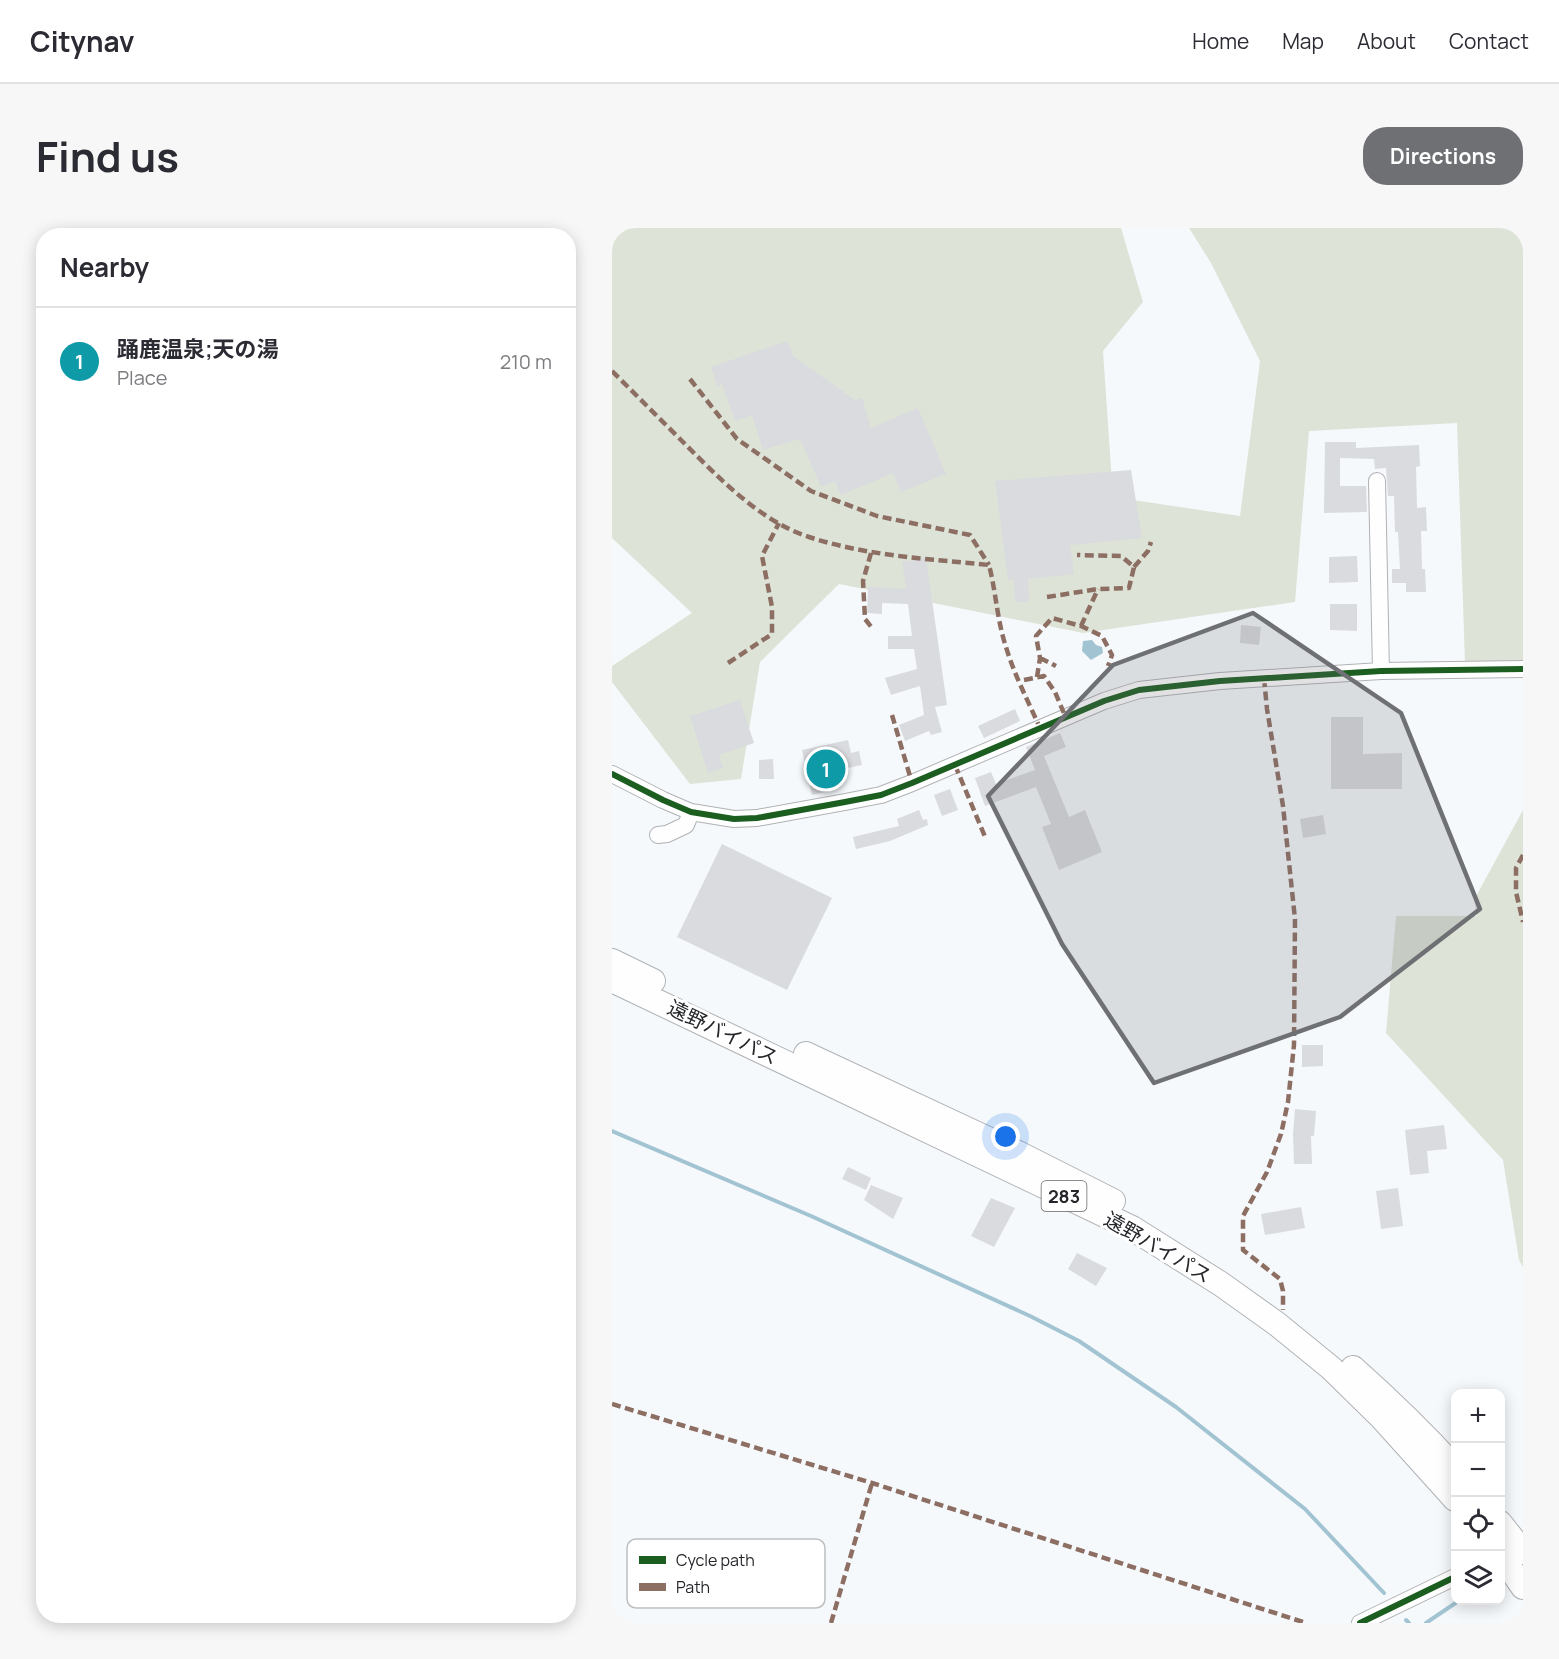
<!DOCTYPE html>
<html lang="en">
<head>
<meta charset="utf-8">
<style>
  :root { --surface:#fff; --page:#f7f7f7; --text:#2b2b33; --muted:#7c7c81; --line:#e1e1e2; --accent:#6e7074 }
  body { margin:0; font-family:Manrope,"Noto Sans JP",sans-serif; background:var(--page); color:var(--text) }
  .controls { position:absolute; right:18px; bottom:18px; display:grid; overflow:hidden; border-radius:12px; box-shadow:0 3px 15px #0003 }
  .controls button { width:54px; height:54px; display:grid; place-items:center; padding:0; border:0; border-bottom:2px solid var(--line); background:var(--surface); color:var(--text); font:30px sans-serif }
  .you { position:absolute; left:394px; top:909px; width:21px; height:21px; margin:-15px; border:4px solid #fff; border-radius:50%; background:#1a73e8; box-shadow:0 0 0 9px #1a73e833 }
  .badge { display:grid; place-items:center; width:39px; height:39px; border-radius:50%; background:var(--accent); color:#fff; font-size:20px; font-weight:700 }
  .pin { position:absolute; translate:-50% -50%; border:3px solid #fff; box-shadow:0 2px 6px #0006 }
  .list { margin:0; padding:0; list-style:none }
  h2 { display:flex; justify-content:space-between; align-items:center; height:78px; margin:0; padding:0 24px; font-size:26px }
  h2 small { font-size:20px; font-weight:400; color:var(--muted) }
  .list li { display:grid; grid-template-columns:39px 1fr auto; gap:18px; align-items:center; box-sizing:border-box; height:108px; padding:0 24px; border-top:2px solid var(--line) }
  .list b { display:block; font-size:22px; white-space:nowrap }
  .list p { margin:0; font-size:20px; white-space:nowrap; color:var(--muted) }
  .list em { font-size:20px; font-style:normal; color:var(--muted) }
  .icon { flex:none; width:33px; height:33px; fill:none; stroke:currentColor; stroke-width:2; stroke-linecap:round; stroke-linejoin:round }
  .map { position:relative; flex:none; width:911px; height:1395px; overflow:hidden; border-radius:24px }
  header { display:flex; align-items:center; gap:36px; box-sizing:border-box; height:84px; padding:0 30px; background:var(--surface); border-bottom:2px solid var(--line) }
  header strong { font-size:28px }
  nav { display:flex; gap:33px; margin-inline-start:auto; font-size:21px }
  .intro { display:flex; align-items:center; justify-content:space-between; box-sizing:border-box; height:144px; padding:0 36px }
  h1 { margin:0; font-size:42px }
  .button { padding:15px 27px; border-radius:24px; background:var(--accent); color:#fff; font-size:21px; font-weight:700 }
  main { display:flex; gap:36px; padding:0 36px }
  aside { flex:1; background:var(--surface); border-radius:24px; box-shadow:0 3px 15px #0003 }
  .map>svg:first-child { display:block }
</style>
</head>
<body>
<header>
<strong>Citynav</strong>
<nav><a>Home</a><a>Map</a><a>About</a><a>Contact</a></nav>
</header>
<div class="intro"><h1>Find us</h1><a class="button">Directions</a></div>
<main>
<aside>
<h2>Nearby<small></small></h2>
<ul class="list">
<li><span class="badge" style="background:#0f9aa8">1</span><div><b>踊鹿温泉;天の湯</b><p>Place</p></div><em>210 m</em></li>
</ul>
</aside>
<div class="map">
<svg width="911" height="1395" viewBox="0 0 911 1395">
  <rect width="100%" height="100%" fill="#f6f9fc"/>
  <!-- green -->
  <path fill="#dde3d7" d="M0,0h509l22,74 -40,49 10,146 127,19 20,-155 -49,-98 -22,-35h334v435h-58l-8,-240 -148,8 -14,171 -212,31 -244,-49 -79,78 -19,117 -51,5 -78,-102v-16l80,-53 -80,-75z
    M911,582v457l-4,-7 -16,-100 -117,-127 10,-117h81l-3,-16z"/>
  <!-- water -->
  <path fill="#a2c4d2" d="M480,412l4,5 6,2 1,6 -12,7 -9,-9 1,-10z"/>
  <g fill="none" stroke-linecap="round" stroke-linejoin="round">
    <!-- stream -->
    <path stroke="#a2c4d2" stroke-width="4" d="M0,903l199,85 219,100 49,25 97,66 129,102 79,84
      M794,1392l3,3
      M814,1395l34,-23"/>
  </g>
  <!-- building -->
  <path fill="#d9dbdf" d="M176,113l5,15 62,44 7,-2 9,30 47,-20 28,66 -45,18 -8,-19 -52,22 -6,-14 -14,6 -21,-48 -37,11 -11,-35 -17,6 -13,-37 -5,2 -6,-19z
    M713,214h31v6l63,-3 1,21 -4,1 1,41 9,-1 1,24h-6l1,38h3l1,23h-20v-9h-14v-14h8l-2,-37h-3l-1,-36h-6l-2,-28 -11,1 -1,-10 -34,-1v28h26l1,26 -43,1z
    M519,242l11,68 -72,7 4,29 -46,5 1,23h-14l-1,-22h-6l-13,-99z
    M745,328l1,26 -29,1v-26z
    M314,330l21,147 -12,2 7,25 -11,3 -2,-4 -24,10 -6,-16 25,-10 -4,-29 -29,9 -6,-17 32,-9 -3,-20h-26v-13h24l-4,-32 -26,-1v11l-15,-1 1,-26 38,2 -4,-27z
    M718,376h27v27l-27,-1z
    M629,397l20,2 -2,18 -19,-2z
    M128,472l14,43 -35,12 4,13 -15,5 -18,-57z
    M403,481l5,12 -36,17 -6,-12z
    M719,489h32v37l39,-1v36h-71z
    M448,505l6,14 -22,9 25,61 16,-7 17,42 -43,18 -17,-43 9,-3 -15,-37 -51,19 -10,-28 16,-6 5,12 39,-14 -9,-23z
    M236,512l3,13 8,-2 3,14 -32,7 3,18 -21,5 -10,-45z
    M161,531l1,20h-15v-19z
    M338,561l8,21 -16,6 -8,-21z
    M307,582l4,10 4,-1 1,6 -38,16 -34,8 -3,-12 46,-11 -2,-7z
    M711,587l3,19 -23,4 -3,-19z
    M110,616l110,54 -45,92 -110,-53z
    M690,817h21v21l-21,1z
    M683,881l21,2 -2,25h-3l1,28h-18l-1,-30z
    M832,897l3,24 -20,2 2,22 -19,2 -5,-45z
    M236,939l23,11 -5,12 -24,-11z
    M259,957l32,13 -10,21 -29,-19z
    M786,960l5,38 -22,3 -5,-38z
    M379,970l24,10 -21,39 -23,-11z
    M689,979l4,21 -40,7 -4,-21z
    M465,1025l30,15 -11,18 -28,-17z"/>
  <g fill="none" stroke-linecap="round" stroke-linejoin="round">
    <!-- minor casing -->
    <g stroke="#b0b2b5" stroke-width="18">
      <path id="minor" d="M765,253l4,190
        M0,546l51,26 28,12 43,7 23,-1 88,-16 36,-7 31,-12 192,-82 35,-11 81,-9 161,-10 142,-2
        M46,607l9,-1 19,-9 5,-13
        M748,1395l95,-46"/>
    </g>
    <!-- highway casing -->
    <g stroke="#b0b2b5" stroke-width="26">
      <path id="highway" d="M0,733l41,20
        M0,752l520,248 89,56 56,40 54,44 51,50 73,81
        M194,826l212,99 95,48
        M741,1140c36,32 70,65 102,100
        M888,1295l23,29
        M888,1326l23,33"/>
    </g>
    <!-- minor -->
    <use href="#minor" stroke="#fefeff" stroke-width="16"/>
    <!-- highway -->
    <use href="#highway" stroke="#fefeff" stroke-width="24"/>
    <!-- quiet -->
    <path stroke="#8d6e63" stroke-width="4.5" stroke-dasharray="9 4.5" stroke-linecap="butt" d="M0,143c23,23 45,45 68,68 36,36 79,82 129,98 58,19 120,22 180,28 7,27 8,55 17,82 8,27 22,54 34,81
      M78,151l47,60 74,52 66,25 93,19 19,30
      M259,325l-8,28 2,38 8,10
      M522,339l14,-16 3,-9
      M435,369l51,-8 31,-1 5,-21 -13,-11 -44,-1
      M469,398l17,-37
      M428,430l16,8
      M116,435l44,-29v-27l-10,-51 17,-33
      M425,449l3,-19 -4,-22 16,-18 29,8 21,10 10,19 -4,11
      M652,450l3,31 16,97 12,113 -1,126 -6,57 -7,32 -14,38 -24,44v34l37,29 3,12v19
      M412,452l20,-4 11,16 11,26
      M280,487l20,68
      M343,537l31,74
      M911,627l-7,13v24l7,30
      M0,1176l260,79 434,140
      M219,1395l41,-140"/>
    <!-- cycleway casing -->
    <g stroke="#fff" stroke-width="10">
      <path id="cycleway" d="M0,546l51,26 28,12 43,7 23,-1 88,-16 36,-7 31,-12 192,-82 35,-11 81,-9 161,-10 142,-2
        M748,1395l95,-46"/>
    </g>
    <!-- cycleway -->
    <use href="#cycleway" stroke="#1b5e20" stroke-width="6"/>
  </g>
  <!-- marked area -->
  <path fill="#6e7074" fill-opacity="0.2" stroke="#6e7074" stroke-width="4.5" stroke-linejoin="round" d="M641,385l148,100 79,196 -140,108 -186,66 -92,-139 -74,-148 125,-131z"/>
  <g text-anchor="middle" dominant-baseline="central" stroke-width="6" stroke-linejoin="round" paint-order="stroke">
    <!-- shield labels -->
    <rect fill="#fff" stroke="#66676a" stroke-width="1.5" x="429.5" y="953" width="45" height="30" rx="4.5"/>
    <g font-size="18" font-weight="bold" fill="#24262a">
      <text x="452" y="968">283</text>
    </g>
    <!-- street labels -->
    <g font-size="20" fill="#24262a" stroke="#fff">
      <text transform="translate(111 804) rotate(26)">遠野バイパス</text>
      <text transform="translate(546 1019) rotate(30)">遠野バイパス</text>
    </g>
  </g>
  <!-- legend -->
  <rect x="15" y="1311" width="198" height="69" rx="9" fill="#fff" stroke="#bdbebf" stroke-width="1.5"/>
  <rect x="27" y="1328" width="27" height="8" fill="#1b5e20"/>
  <rect x="27" y="1355" width="27" height="8" fill="#8d6e63"/>
  <g font-size="16" fill="#24262a">
    <text x="64" y="1338">Cycle path</text>
    <text x="64" y="1365">Path</text>
  </g>
</svg>
<div class="controls">
<button>+</button>
<button>−</button>
<button><svg class="icon" aria-label="locate" viewBox="0 0 24 24"><circle cx="12" cy="12" r="6"/><path d="M12 2v4M12 18v4M2 12h4M18 12h4"/></svg></button>
<button><svg class="icon" aria-label="layers" viewBox="0 0 24 24"><path d="M12 4l9 5-9 5-9-5zM3 14l9 5 9-5"/></svg></button>
</div>
<div class="you"></div>
<div class="pin badge" style="left:214px;top:541px;background:#0f9aa8">1</div>
</div>
</main>
</body>
</html>
